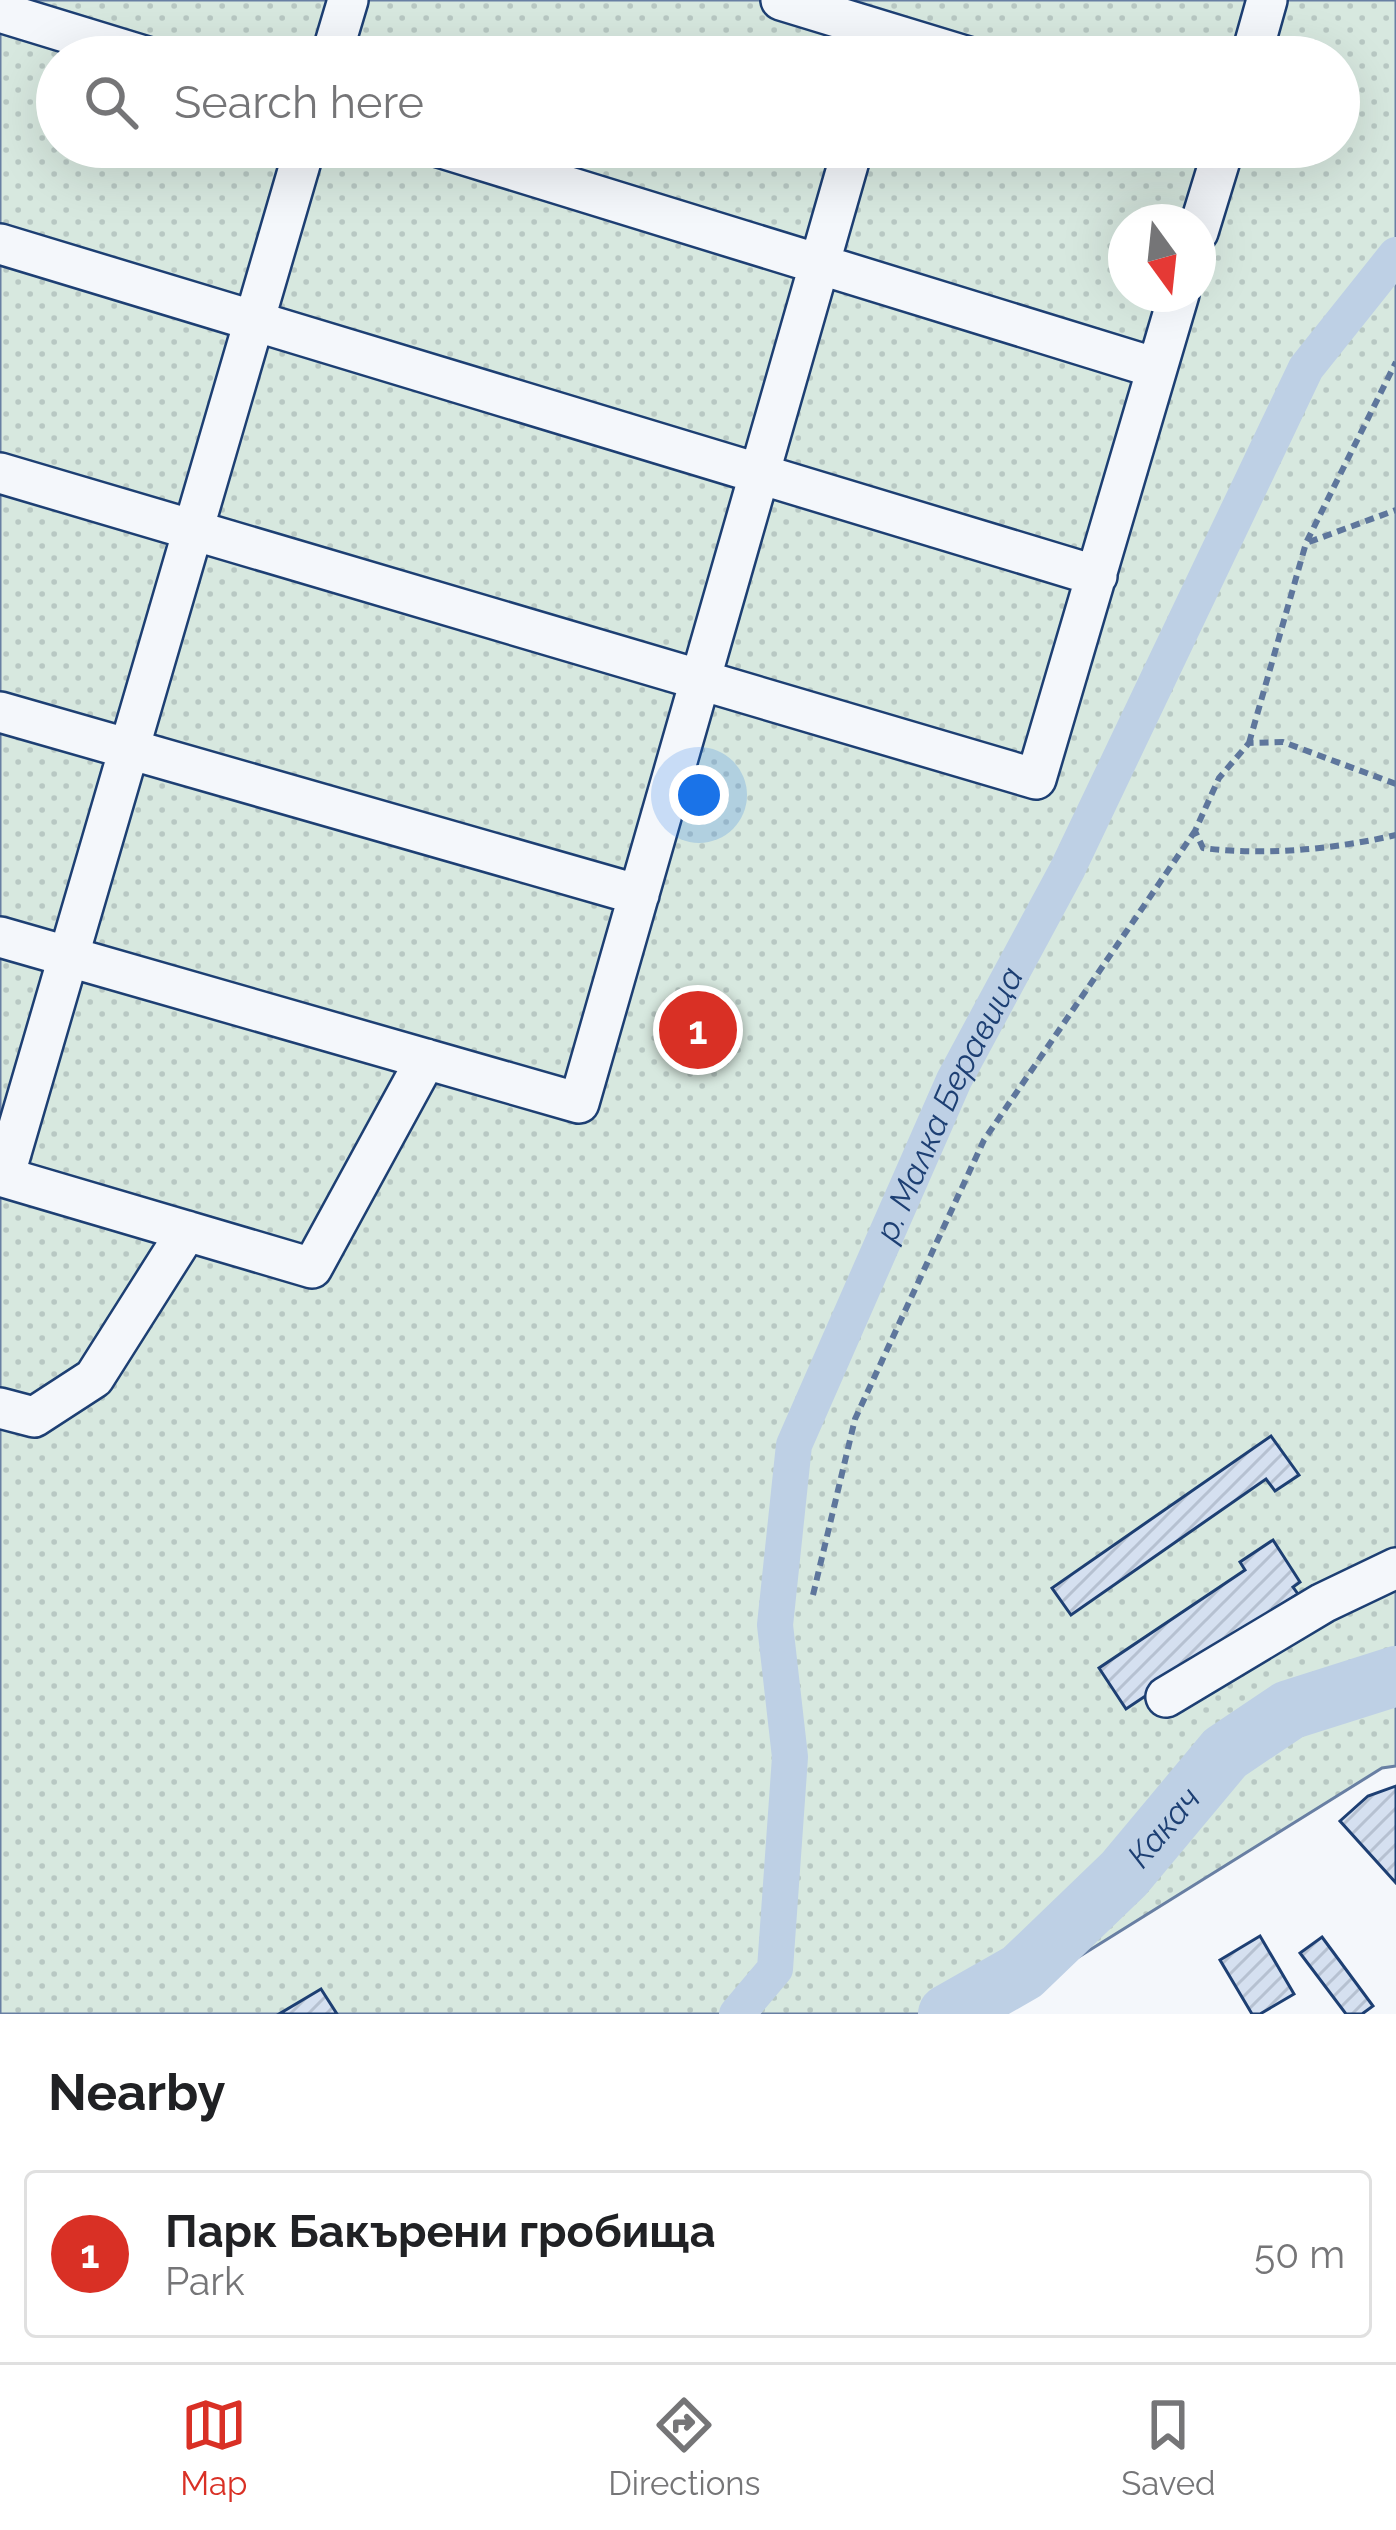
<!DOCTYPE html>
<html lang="en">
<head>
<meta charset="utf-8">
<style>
  :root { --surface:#fff; --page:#f2f2f2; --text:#202124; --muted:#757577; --line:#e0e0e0; --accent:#d93025 }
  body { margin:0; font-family:Raleway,sans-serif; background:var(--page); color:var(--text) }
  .compass { position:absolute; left:1108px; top:204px; width:108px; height:108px; border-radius:50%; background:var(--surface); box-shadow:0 12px 48px #0002; rotate:165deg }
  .you { position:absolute; left:699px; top:795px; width:42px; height:42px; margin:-30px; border:9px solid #fff; border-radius:50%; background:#1a73e8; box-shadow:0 0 0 18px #1a73e833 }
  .badge { display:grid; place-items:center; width:78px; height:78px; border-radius:50%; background:var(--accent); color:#fff; font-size:39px; font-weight:700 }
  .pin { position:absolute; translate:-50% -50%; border:6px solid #fff; box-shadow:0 3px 12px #0006 }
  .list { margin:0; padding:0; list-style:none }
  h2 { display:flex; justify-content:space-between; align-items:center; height:156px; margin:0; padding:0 48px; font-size:51px }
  h2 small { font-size:39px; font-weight:400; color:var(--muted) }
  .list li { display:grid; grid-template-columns:78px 1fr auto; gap:36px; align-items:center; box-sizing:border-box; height:168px; margin:0 24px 24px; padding:0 24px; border:3px solid var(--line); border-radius:12px }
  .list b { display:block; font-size:45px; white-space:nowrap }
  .list p { margin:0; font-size:39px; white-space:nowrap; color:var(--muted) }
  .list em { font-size:39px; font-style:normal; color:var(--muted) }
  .icon { flex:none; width:66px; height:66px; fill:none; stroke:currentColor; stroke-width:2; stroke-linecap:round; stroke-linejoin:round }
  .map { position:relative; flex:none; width:1396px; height:2014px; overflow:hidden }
  .search { position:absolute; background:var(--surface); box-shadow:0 12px 48px #0002; left:36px; right:36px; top:36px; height:132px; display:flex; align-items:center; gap:30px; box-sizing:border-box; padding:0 42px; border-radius:66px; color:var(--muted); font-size:45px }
  .sheet { height:348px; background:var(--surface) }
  nav { display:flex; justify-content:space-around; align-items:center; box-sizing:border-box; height:168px; border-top:3px solid var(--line); background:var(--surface); font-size:33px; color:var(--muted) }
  nav a { display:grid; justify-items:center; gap:6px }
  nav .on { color:var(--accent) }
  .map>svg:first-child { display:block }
</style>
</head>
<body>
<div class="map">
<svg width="1396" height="2014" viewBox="0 0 1396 2014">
  <defs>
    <pattern id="park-dots" width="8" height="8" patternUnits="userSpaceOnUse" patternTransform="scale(3)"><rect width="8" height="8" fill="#d7e8df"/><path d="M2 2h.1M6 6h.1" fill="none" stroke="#b8c8c3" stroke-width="1.8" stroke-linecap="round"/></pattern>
    <pattern id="building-hatch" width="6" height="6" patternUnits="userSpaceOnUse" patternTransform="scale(3)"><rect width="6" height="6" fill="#d5e0f0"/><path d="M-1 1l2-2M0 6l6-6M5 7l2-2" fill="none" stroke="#b6c1d1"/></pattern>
  </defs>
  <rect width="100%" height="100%" fill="#f4f7fb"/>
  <!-- park -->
  <path fill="url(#park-dots)" stroke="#687fa3" stroke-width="3" fill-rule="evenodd" d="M0,0h1396v1766l-14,2 -395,246h-987zM57,57h1282v90h-1282zM1126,222h72v72h-72z"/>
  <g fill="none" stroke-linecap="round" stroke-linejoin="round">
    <!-- canal -->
    <path stroke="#bed0e5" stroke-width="36" id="s1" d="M737,2014l38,-45 15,-212 -15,-132 19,-180 160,-365 113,-210 239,-502 90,-113"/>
    <!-- river -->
    <path stroke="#bed0e5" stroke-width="60" id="s2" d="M948,2014l74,-42 102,-98 101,-121 64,-43 107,-34"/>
  </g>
  <!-- building -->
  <path fill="url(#building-hatch)" stroke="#1d3f73" stroke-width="3" d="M1271,1436l28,39 -24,16 -9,-12 -195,136 -19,-27z
    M1273,1540l27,42 -7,5 5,7 -172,115 -27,-41 146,-98 -5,-8z
    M1396,1786v97l-56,-62 28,-25z
    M1260,1936l34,58 -34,20h-8l-32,-54z
    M1322,1937l51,69 -11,8h-16l-46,-61z
    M321,1989l16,25h-58z"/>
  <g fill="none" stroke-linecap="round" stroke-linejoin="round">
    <!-- minor casing -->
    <g stroke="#1d3f73" stroke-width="44">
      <path id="minor" d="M781,0l187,57
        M0,12l147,45
        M331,57l17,-57
        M1251,57l16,-57
        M439,147l717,221
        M1198,232l26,-85
        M0,244l1097,332
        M0,473l1036,306 143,-485
        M0,712l639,183
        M0,937l579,166 274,-956
        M0,1176l312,92 114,-209
        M4,1177l301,-1030
        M0,1408l34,9 60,-39 93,-147
        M1166,1697l157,-94 73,-35"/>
    </g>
    <!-- path -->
    <path stroke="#5e769c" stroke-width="6" stroke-dasharray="9 6" stroke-linecap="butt" d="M1309,542l87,-32
      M1249,743l57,-200 90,-181
      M1396,784l-113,-42 -34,1 -30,35 -24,53 8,17c62,8 132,1 193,-13
      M813,1595l42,-176 129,-279 211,-309"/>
    <!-- minor -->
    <use href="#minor" stroke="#f4f7fb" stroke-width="39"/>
  </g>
  <g text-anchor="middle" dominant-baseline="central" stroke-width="9" stroke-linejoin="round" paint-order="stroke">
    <!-- water labels -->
    <g font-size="33" font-style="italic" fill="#1d3f73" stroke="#f4f7fb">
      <text stroke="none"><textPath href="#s1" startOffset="960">р. Малка Беравица</textPath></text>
      <text stroke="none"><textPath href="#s2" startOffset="288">Какач</textPath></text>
    </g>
  </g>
</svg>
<svg class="compass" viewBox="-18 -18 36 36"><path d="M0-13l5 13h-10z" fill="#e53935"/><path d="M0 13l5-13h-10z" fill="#757577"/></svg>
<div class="you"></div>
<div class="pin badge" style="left:698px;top:1030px">1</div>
<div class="search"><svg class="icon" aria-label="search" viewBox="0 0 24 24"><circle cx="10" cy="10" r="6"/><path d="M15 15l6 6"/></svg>Search here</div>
</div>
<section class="sheet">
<h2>Nearby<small></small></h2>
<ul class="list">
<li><span class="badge">1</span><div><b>Парк Бакърени гробища</b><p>Park</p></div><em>50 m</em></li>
</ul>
</section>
<nav>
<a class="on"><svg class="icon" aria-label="map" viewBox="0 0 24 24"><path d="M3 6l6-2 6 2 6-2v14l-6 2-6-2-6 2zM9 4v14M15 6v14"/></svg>Map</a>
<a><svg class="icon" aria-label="directions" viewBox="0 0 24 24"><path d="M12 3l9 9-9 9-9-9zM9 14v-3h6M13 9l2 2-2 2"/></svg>Directions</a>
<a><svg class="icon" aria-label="saved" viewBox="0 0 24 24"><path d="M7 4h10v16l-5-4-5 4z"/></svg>Saved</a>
</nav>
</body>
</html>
